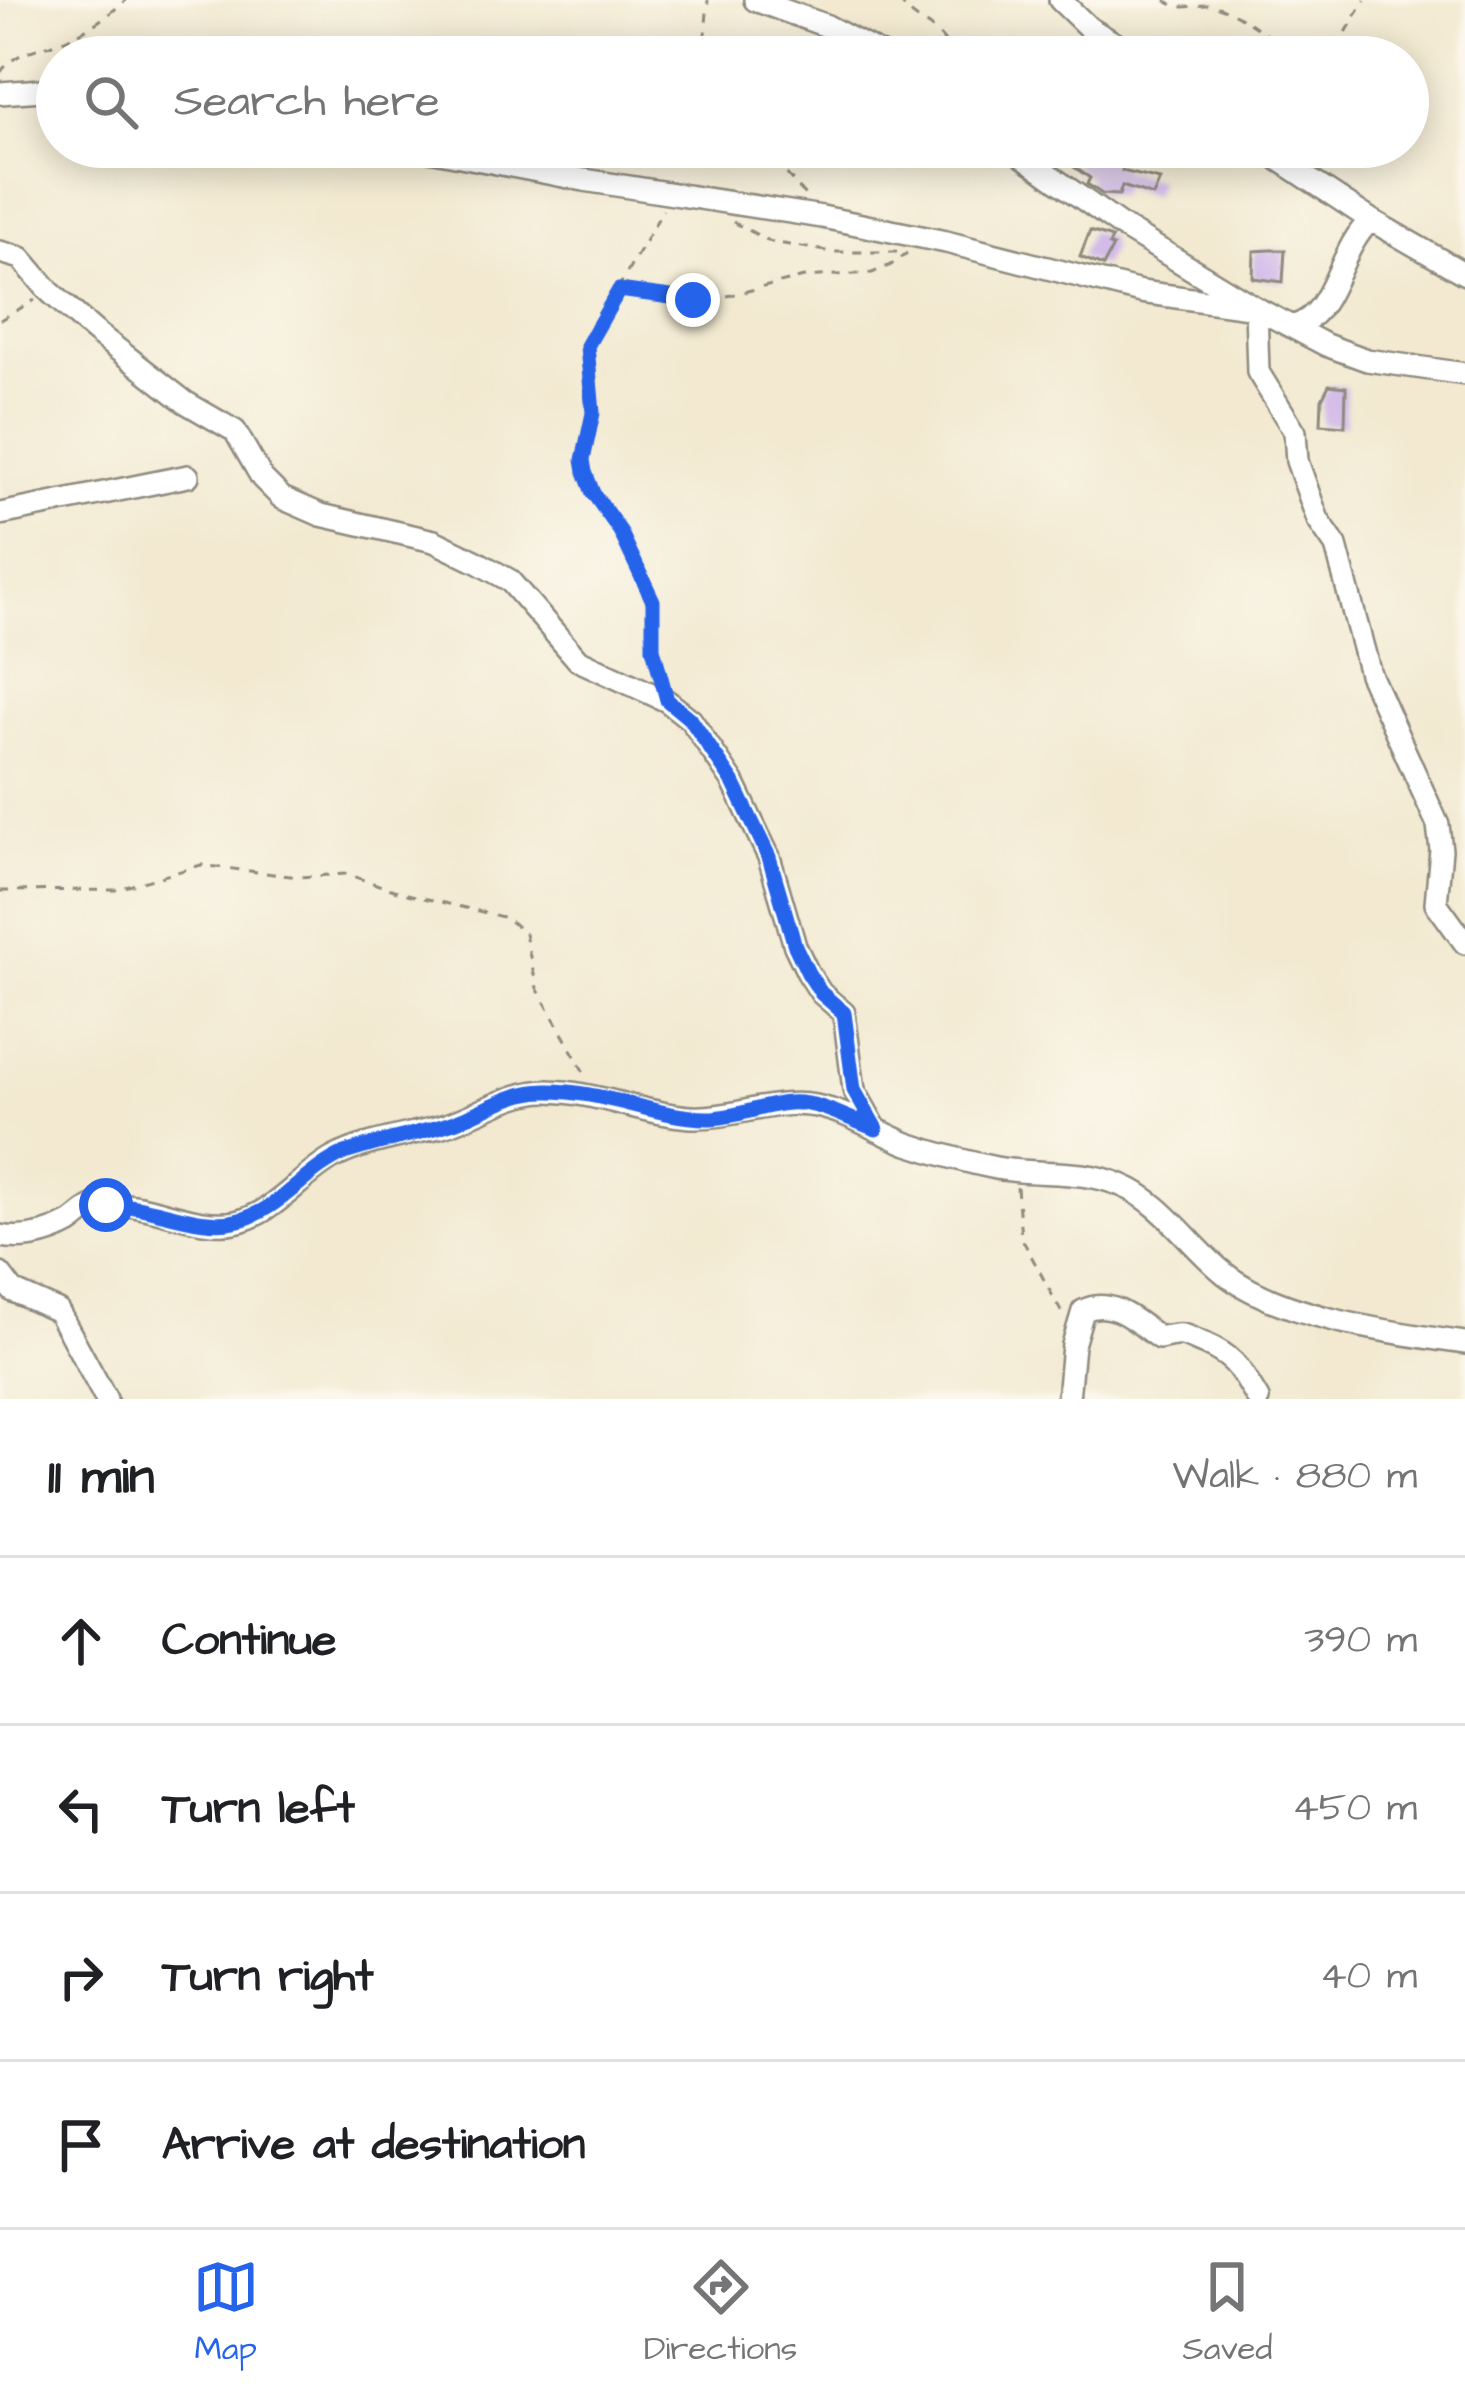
<!DOCTYPE html>
<html lang="en">
<head>
<meta charset="utf-8">
<style>
  :root { --surface:#fff; --page:#f6f6f6; --text:#202124; --muted:#757577; --line:#e0e0e0; --accent:#2563eb }
  body { margin:0; font-family:"Architects Daughter",sans-serif; background:var(--page); color:var(--text) }
  .stop { position:absolute; width:36px; height:36px; margin:-27px; border:9px solid #2563eb; border-radius:50%; background:#fff }
  .stop.end { background:#2563eb; border-color:#fff; box-shadow:0 3px 12px #0008 }
  .list { margin:0; padding:0; list-style:none }
  h2 { display:flex; justify-content:space-between; align-items:center; height:156px; margin:0; padding:0 48px; font-size:51px }
  h2 small { font-size:39px; font-weight:400; color:var(--muted) }
  .list li { display:grid; grid-template-columns:78px 1fr auto; gap:36px; align-items:center; box-sizing:border-box; height:168px; padding:0 48px; border-top:3px solid var(--line) }
  .list b { display:block; font-size:45px; white-space:nowrap }
  .list em { font-size:39px; font-style:normal; color:var(--muted) }
  .icon { flex:none; width:66px; height:66px; fill:none; stroke:currentColor; stroke-width:2; stroke-linecap:round; stroke-linejoin:round }
  .map { position:relative; flex:none; width:1465px; height:1399px; overflow:hidden }
  .search { position:absolute; background:var(--surface); box-shadow:0 6px 30px #0003; left:36px; right:36px; top:36px; height:132px; display:flex; align-items:center; gap:30px; box-sizing:border-box; padding:0 42px; border-radius:66px; color:var(--muted); font-size:45px }
  .sheet { height:828px; background:var(--surface) }
  nav { display:flex; justify-content:space-around; align-items:center; box-sizing:border-box; height:168px; border-top:3px solid var(--line); background:var(--surface); font-size:33px; color:var(--muted) }
  nav a { display:grid; justify-items:center; gap:6px }
  nav .on { color:var(--accent) }
  .map>svg:first-child { display:block }
</style>
</head>
<body>
<div class="map">
<svg width="1465" height="1399" viewBox="0 0 1465 1399">
  <rect width="100%" height="100%" fill="#fbf7ec"/>
  <filter id="ink" filterUnits="userSpaceOnUse"><feTurbulence type="fractalNoise" baseFrequency=".00833" numOctaves="2"/><feDisplacementMap in="SourceGraphic" scale="24" xChannelSelector="R" yChannelSelector="G"/><feConvolveMatrix kernelMatrix="1 2 1 2 8 2 1 2 1" color-interpolation-filters="sRGB"/></filter>
  <filter id="wash" filterUnits="userSpaceOnUse"><feTurbulence type="fractalNoise" baseFrequency=".004" numOctaves="4" result="noise"/><feDisplacementMap in="SourceGraphic" scale="48" xChannelSelector="R" yChannelSelector="G"/><feGaussianBlur stdDeviation="2.7" result="paint"/><feColorMatrix in="noise" values="0 0 0 0 0 0 0 0 0 0 0 0 0 0 0 0 0 1.4 0 .05"/><feComposite in="paint" operator="in"/></filter>
  <g filter="url(#wash)">
    <rect width="100%" height="100%" fill="#f2e9d0"/>
    <g id="blocks">
      <!-- building -->
      <path fill="#cfb5e8" d="M1081,150l42,17 -1,4 38,9 -7,16 -31,-10 -3,9 -17,-1 -15,-10 3,-6 -16,-11z
        M1090,231l22,7 -3,7 4,2 -10,19 -23,-9z
        M1271,250h14l-2,32 -30,-4 1,-27z
        M1329,385l17,2 -1,39 -24,-2 1,-25z"/>
    </g>
  </g>
  <g filter="url(#ink)">
    <use href="#blocks" fill-opacity="0" stroke="#8e8a7e" stroke-width="3"/>
    <g fill="none" stroke-linecap="round" stroke-linejoin="round">
      <!-- minor casing -->
      <g stroke="#8e8a7e" stroke-width="26">
        <path id="minor" d="M755,0l72,26 59,31
          M1060,0l29,28 48,29
          M0,93l57,-4
          M414,147l170,33 238,37 124,25 195,50 115,16 2,64 37,60 2,29 21,59 18,26 34,128 68,151 3,25 -5,53 29,40
          M1010,147l111,79 135,82 70,37 41,15 98,14
          M1260,147l111,73 94,54
          M0,252l21,6 29,34 44,39 91,71 50,29 27,47 20,20 39,17 113,26 43,21 32,18 69,80 89,41 24,19 42,62 36,75 26,89 13,27 13,20 23,20 10,77 22,39
          M1294,326c42,-12 43,-76 77,-106
          M0,514l188,-38
          M0,1236c24,4 48,-1 70,-13 11,-7 16,-16 31,-18 46,-6 92,25 134,17 40,-8 64,-45 98,-64 34,-18 76,-22 113,-33 34,-11 66,-34 102,-34 50,1 95,23 143,26 43,2 83,-19 125,-11 32,6 62,26 92,38 24,8 63,19 88,24 42,8 84,0 125,17 42,17 68,60 103,88 56,45 170,60 241,70
          M0,1274l13,17 45,20 48,88
          M1068,1399l5,-54 10,-34c28,-15 54,11 76,27 25,-6 22,-4 46,6 32,14 35,26 53,55"/>
      </g>
      <!-- path -->
      <path stroke="#8e8a7e" stroke-width="3" stroke-dasharray="9 9" stroke-linecap="butt" d="M899,0c18,27 42,23 53,57
        M1165,0c19,15 33,0 53,7 34,11 57,42 92,50
        M707,57l-3,-9 4,-48
        M1322,57l15,-9 28,-48
        M0,73c17,-25 44,-23 69,-35 21,-10 39,-22 57,-38
        M763,147l42,48
        M733,222l38,20 62,10h64
        M620,290l91,10 93,-23 68,-4 19,-8 16,-12
        M0,320l35,-20
        M658,676l-5,-28v-47l-33,-70 -27,-38 -8,-21 8,-59 -6,-57 2,-17 74,-129
        M0,891l115,-1 86,-25 97,12 48,-3 57,19 104,25 18,16 12,54 49,88
        M1017,1187l4,50 42,78"/>
      <!-- minor -->
      <use href="#minor" stroke="#fff" stroke-width="21"/>
    </g>
  </g>
  <g fill="none" stroke-linecap="round" stroke-linejoin="round" filter="url(#ink)">
    <!-- route -->
    <path stroke="#2563eb" stroke-width="15" d="M106,1205c42,-3 90,25 129,16 44,-9 70,-51 110,-68 35,-12 71,-18 106,-30 31,-10 61,-32 95,-32 56,-1 107,26 162,27 28,0 53,-13 81,-15 31,-2 58,16 87,26l-22,-39 -10,-77 -23,-20 -13,-20 -13,-27 -26,-89 -36,-75 -42,-62 -24,-20 -14,-52v-47l-33,-70 -27,-38 -8,-21 -2,-12 10,-47 -6,-67 32,-56 74,10"/>
  </g>
</svg>
<div class="stop" style="left:106px;top:1205px"></div>
<div class="stop end" style="left:693px;top:300px"></div>
<div class="search"><svg class="icon" aria-label="search" viewBox="0 0 24 24"><circle cx="10" cy="10" r="6"/><path d="M15 15l6 6"/></svg>Search here</div>
</div>
<section class="sheet">
<h2>11 min<small>Walk · 880 m</small></h2>
<ul class="list">
<li><svg class="icon" aria-label="ahead" viewBox="0 0 24 24"><path d="M12 20V5M6 11l6-6 6 6"/></svg><div><b>Continue</b></div><em>390 m</em></li>
<li><svg class="icon" aria-label="left" viewBox="0 0 24 24"><path d="M17 20v-9H6M10 6l-5 5 5 5"/></svg><div><b>Turn left</b></div><em>450 m</em></li>
<li><svg class="icon" aria-label="right" viewBox="0 0 24 24"><path d="M7 20v-9h11M14 6l5 5-5 5"/></svg><div><b>Turn right</b></div><em>40 m</em></li>
<li><svg class="icon" aria-label="arrive" viewBox="0 0 24 24"><path d="M6 21V4h12l-3 4 3 4H6"/></svg><div><b>Arrive at destination</b></div></li>
</ul>
</section>
<nav>
<a class="on"><svg class="icon" aria-label="map" viewBox="0 0 24 24"><path d="M3 6l6-2 6 2 6-2v14l-6 2-6-2-6 2zM9 4v14M15 6v14"/></svg>Map</a>
<a><svg class="icon" aria-label="directions" viewBox="0 0 24 24"><path d="M12 3l9 9-9 9-9-9zM9 14v-3h6M13 9l2 2-2 2"/></svg>Directions</a>
<a><svg class="icon" aria-label="saved" viewBox="0 0 24 24"><path d="M7 4h10v16l-5-4-5 4z"/></svg>Saved</a>
</nav>
</body>
</html>
